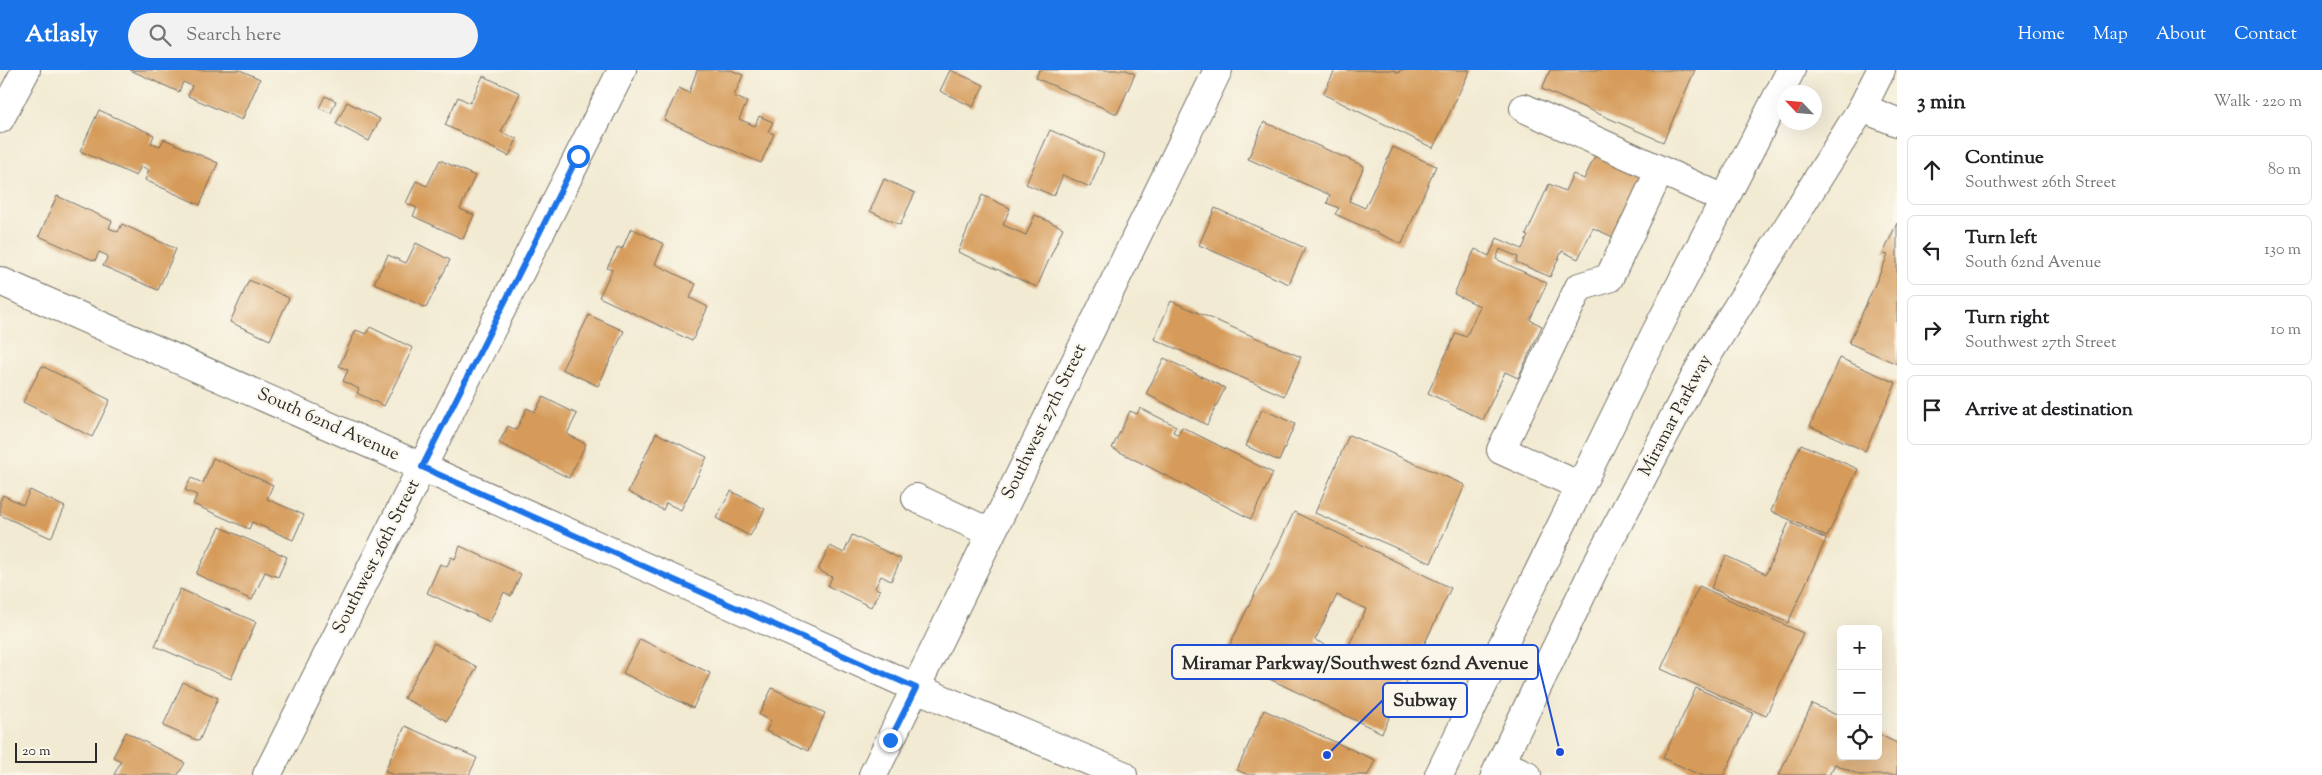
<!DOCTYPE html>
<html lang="en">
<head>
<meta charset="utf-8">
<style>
  :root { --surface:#fff; --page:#f2f2f2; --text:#202124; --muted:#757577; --line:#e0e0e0; --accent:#1a73e8 }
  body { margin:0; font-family:"Sorts Mill Goudy",serif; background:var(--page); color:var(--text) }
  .controls { position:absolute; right:15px; bottom:15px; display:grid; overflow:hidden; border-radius:8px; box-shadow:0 5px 20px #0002 }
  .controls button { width:45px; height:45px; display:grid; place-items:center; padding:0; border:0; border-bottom:1px solid var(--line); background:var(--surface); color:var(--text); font:25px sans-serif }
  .compass { position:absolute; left:1777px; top:15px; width:45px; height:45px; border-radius:50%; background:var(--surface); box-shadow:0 5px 20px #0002; rotate:296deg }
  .scale { position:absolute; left:15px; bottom:12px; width:82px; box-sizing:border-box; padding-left:5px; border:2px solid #2b2b2b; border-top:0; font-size:14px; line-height:18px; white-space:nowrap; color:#2b2b2b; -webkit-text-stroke:4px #fbf7ec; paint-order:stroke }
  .stop { position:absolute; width:15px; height:15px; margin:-11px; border:4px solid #1a73e8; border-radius:50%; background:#fff }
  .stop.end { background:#1a73e8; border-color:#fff; box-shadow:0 1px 5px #0008 }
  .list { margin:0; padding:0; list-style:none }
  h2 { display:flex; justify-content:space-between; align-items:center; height:65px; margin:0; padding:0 20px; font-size:21px }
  h2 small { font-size:16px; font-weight:400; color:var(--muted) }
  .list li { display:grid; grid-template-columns:32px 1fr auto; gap:15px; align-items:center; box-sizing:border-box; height:70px; margin:0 10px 10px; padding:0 10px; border:1px solid var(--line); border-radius:8px }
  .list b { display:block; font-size:19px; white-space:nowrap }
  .list p { margin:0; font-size:16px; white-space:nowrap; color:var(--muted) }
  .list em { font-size:16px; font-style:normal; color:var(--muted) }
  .icon { flex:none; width:28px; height:28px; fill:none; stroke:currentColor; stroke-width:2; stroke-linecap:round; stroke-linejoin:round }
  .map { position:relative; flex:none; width:1897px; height:705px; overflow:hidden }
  header { display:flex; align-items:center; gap:30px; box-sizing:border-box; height:70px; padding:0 25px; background:var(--accent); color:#fff }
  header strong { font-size:24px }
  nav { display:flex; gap:28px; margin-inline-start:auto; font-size:18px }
  .search { width:350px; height:45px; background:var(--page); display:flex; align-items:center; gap:12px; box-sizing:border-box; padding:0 18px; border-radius:28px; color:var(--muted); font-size:19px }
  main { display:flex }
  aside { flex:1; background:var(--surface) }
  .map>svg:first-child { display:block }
</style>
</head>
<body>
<header>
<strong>Atlasly</strong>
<div class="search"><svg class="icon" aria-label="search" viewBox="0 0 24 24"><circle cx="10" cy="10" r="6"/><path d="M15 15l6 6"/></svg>Search here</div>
<nav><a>Home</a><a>Map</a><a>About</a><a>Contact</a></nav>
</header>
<main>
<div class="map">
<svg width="1897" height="705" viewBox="0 0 1897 705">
  <rect width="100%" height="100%" fill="#fbf7ec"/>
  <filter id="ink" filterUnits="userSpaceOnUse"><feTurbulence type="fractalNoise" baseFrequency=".02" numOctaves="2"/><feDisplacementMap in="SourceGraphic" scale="10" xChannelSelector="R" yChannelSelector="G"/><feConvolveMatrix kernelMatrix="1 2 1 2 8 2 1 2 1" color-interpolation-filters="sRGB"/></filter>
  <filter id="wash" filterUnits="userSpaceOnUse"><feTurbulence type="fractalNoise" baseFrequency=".0096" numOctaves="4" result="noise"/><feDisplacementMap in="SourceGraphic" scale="20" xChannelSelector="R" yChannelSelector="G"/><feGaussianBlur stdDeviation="1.12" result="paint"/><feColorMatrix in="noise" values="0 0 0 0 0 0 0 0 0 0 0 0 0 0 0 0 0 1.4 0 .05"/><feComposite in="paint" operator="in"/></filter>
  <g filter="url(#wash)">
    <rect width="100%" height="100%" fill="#f2ead2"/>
    <g id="blocks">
      <!-- building -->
      <path fill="#d69b5a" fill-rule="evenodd" d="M130,0h110l20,9 -18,41 -54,-24 4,-10 -9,-4 -4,10z
        M697,0h34l12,5 -9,21 13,6 -8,17 16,7 4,-10 14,6 -5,10 6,2 -13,29 -97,-43 15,-32 10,5z
        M950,0l34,15 -11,22 -33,-16z
        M1039,0h87l9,4 -18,40 -81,-36z
        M1335,0h58l6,3 1,-3h70l-37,78 -110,-54z
        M1550,0h145l-32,72 -121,-53z
        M483,6l37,17 -19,39 16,7 -8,17 -64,-31 13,-28 12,6z
        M325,26l11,5 -5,12 -12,-5z
        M347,32l33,17 -11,22 -33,-17z
        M99,40l55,25 -3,8 9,3 4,-7 54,24 -18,42 -55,-25 4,-10 -8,-4 -5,10 -56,-25z
        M1264,52l100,44 -15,35 16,7 28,-61 43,19 -34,78 -67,-30 4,-6 -12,-5 3,-8 -82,-36z
        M1050,60l54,24 -14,33 -27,-12 -9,21 -28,-12z
        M1600,76l46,22 -33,69 -20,-9 -15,31 -16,-8 -12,26 -34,-15 2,-5 -18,-8 -4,10 51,24 -17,37 12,6 -24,52 -13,-6 -22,48 -55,-27 28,-60 10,4 14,-31 -26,-12 21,-45 14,7 8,-18 25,11 6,-13 -2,-1 23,-51 16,7 8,-17 11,5z
        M440,90l35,16 -15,33 14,6 -11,24 -50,-23 4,-8 -11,-5 10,-22 11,5z
        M884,109l31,14 -15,32 -30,-14z
        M982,125l28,13 -7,17 23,10 9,-20 28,13 -26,59 -79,-35z
        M57,126l55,25 -3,7 9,4 4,-8 54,25 -18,41 -55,-24 5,-10 -9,-4 -4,9 -56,-25z
        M1215,138l90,40 -16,36 -90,-39z
        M1897,153v141l-48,-21 39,-88 -5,-1z
        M631,158l33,16 -9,20 41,20 -6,14 18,9 -16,34 -93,-44 13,-27 -5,-2 11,-21 4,2z
        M416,173l34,17 -24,48 -52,-25 14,-28 18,8z
        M249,210l40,18 -19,42 -40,-18z
        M1171,231l130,56 -17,39 -130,-57z
        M589,245l35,16 -26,55 -36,-17z
        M370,257l43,21 -29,58 -27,-13 2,-4 -16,-8 5,-11 -9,-4 17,-36 10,4z
        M1164,288l61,30 -18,37 -61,-31z
        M1840,288l56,25 -31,68 -55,-25z
        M42,296l68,34 -18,37 -69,-35z
        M543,327l34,17 -10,20 19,10 -17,34 -70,-35 9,-17 8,4 11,-22 8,4z
        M1140,338l36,18 -3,6 5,3 4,-8 91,46 -22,46 -139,-71 18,-37 7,3z
        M1262,339l33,15 -16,37 -33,-15z
        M656,363l51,24 -26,53 -15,-7 -3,7 -35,-18z
        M1349,365l116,50 -34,78 -116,-50z
        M1801,374l57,25 -31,68 -56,-26z
        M213,388l60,27 -6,14 37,16 -11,25 -41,-18 -3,7 -56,-25 4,-9 -12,-5 6,-12 12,5z
        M30,420l35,17 -14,31 -51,-23v-14l3,-6 20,10z
        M731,421l34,18 -15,27 -34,-18z
        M1294,442l157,76 -69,145 -158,-76zM1337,525l29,14 -21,45 -30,-14z
        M1789,452l37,17 -38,84 -77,-35 15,-32 40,18z
        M220,457l67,30 -9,20 -13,-5 -13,28 -56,-26z
        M852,465l49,24 -10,22 -10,-5 -6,12 5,2 -9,17 -43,-21 4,-9 -14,-7 12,-24 14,7z
        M460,476l61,28 -10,22 -7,-4 -14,30 -63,-29 13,-29 7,3 4,-10 4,2z
        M1699,516l104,47 -37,83 -105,-47z
        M180,519l76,33 -25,57 -76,-33z
        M640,569l70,34 -17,35 -70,-35z
        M434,573l43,24 -30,54 -43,-23z
        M183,612l35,16 -19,43 -36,-15z
        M772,618l53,25 -17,38 -42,-20 5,-10 -12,-6z
        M1696,618l57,25 -29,62h-24l-37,-17z
        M1812,634l29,13v39h37v-22l19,9v32h-38l-24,-11 -6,11h-50z
        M1264,640l111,50 -7,15h-120l-11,-5z
        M405,656l72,32 -8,17h-76l-8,-4z
        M126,662l59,31 -7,12h-64l7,-14 -8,-4z"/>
    </g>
  </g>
  <g filter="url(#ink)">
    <use href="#blocks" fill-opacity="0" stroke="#716e65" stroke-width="1"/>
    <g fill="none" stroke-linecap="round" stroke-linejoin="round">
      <!-- minor casing -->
      <g stroke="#716e65" stroke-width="30">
        <path id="minor" d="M1524,38l200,91
          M1862,38l35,14
          M0,49l26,-49
          M0,211l422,186 494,221 207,87
          M1580,416l-79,-36 78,-163 30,-9 51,-108
          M916,428l75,35
          M1501,693l26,12
          M267,705l355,-705
          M873,705l345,-705"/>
      </g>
      <!-- major casing -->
      <g stroke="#716e65" stroke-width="30">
        <path id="major" d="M1439,705l216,-441 136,-264
          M1495,705l98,-204 110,-209 159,-254 19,-38"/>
      </g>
      <!-- minor -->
      <use href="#minor" stroke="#fff" stroke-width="28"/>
      <!-- major -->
      <use href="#major" stroke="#fff" stroke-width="28"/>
    </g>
  </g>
  <g fill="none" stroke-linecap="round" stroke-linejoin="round" filter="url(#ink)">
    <!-- route -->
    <path stroke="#1a73e8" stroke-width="6" d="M578,86l-156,311 494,221 -26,52"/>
  </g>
  <g text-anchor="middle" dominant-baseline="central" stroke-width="4.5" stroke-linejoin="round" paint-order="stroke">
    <!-- street labels -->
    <g font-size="18" fill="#2b2b2b" stroke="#fbf7ec">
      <text transform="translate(1676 346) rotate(-62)">Miramar Parkway</text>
      <text transform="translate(1045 352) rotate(-64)">Southwest 27th Street</text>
      <text transform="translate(328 355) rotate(24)">South 62nd Avenue</text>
      <text transform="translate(377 487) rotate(-63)">Southwest 26th Street</text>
    </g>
  </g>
  <!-- callouts -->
  <path fill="none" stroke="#1d4ed8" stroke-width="2" d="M1560 682L1538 592M1327 685L1383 630"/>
  <g fill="#1d4ed8" stroke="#fbf7ec" stroke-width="2">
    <circle cx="1560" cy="682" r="5"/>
    <circle cx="1327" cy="685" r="5"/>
  </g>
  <g fill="#fbf7ec" stroke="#1d4ed8" stroke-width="2">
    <rect x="1172" y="575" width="366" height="34" rx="5"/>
    <rect x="1383" y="613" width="84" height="34" rx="5"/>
  </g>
  <g font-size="19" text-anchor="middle" font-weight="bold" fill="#2b2b2b">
    <text x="1355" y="599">Miramar Parkway/Southwest 62nd Avenue</text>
    <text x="1425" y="636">Subway</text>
  </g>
</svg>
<div class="controls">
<button>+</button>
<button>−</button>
<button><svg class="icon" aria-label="locate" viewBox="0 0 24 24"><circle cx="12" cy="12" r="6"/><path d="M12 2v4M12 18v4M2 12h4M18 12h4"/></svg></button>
</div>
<svg class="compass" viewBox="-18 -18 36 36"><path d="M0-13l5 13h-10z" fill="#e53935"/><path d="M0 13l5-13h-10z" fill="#757577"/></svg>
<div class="scale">20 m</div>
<div class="stop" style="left:578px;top:86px"></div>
<div class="stop end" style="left:890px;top:670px"></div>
</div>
<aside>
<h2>3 min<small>Walk · 220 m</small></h2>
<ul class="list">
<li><svg class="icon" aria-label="ahead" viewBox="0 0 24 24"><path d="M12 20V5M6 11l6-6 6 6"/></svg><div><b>Continue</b><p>Southwest 26th Street</p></div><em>80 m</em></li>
<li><svg class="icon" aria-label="left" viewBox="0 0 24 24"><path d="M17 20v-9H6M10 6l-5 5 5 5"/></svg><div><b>Turn left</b><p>South 62nd Avenue</p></div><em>130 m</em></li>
<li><svg class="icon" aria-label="right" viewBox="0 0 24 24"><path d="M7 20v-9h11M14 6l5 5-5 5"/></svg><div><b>Turn right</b><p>Southwest 27th Street</p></div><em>10 m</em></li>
<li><svg class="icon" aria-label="arrive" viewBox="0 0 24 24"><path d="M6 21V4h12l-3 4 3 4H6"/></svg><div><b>Arrive at destination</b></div></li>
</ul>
</aside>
</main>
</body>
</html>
